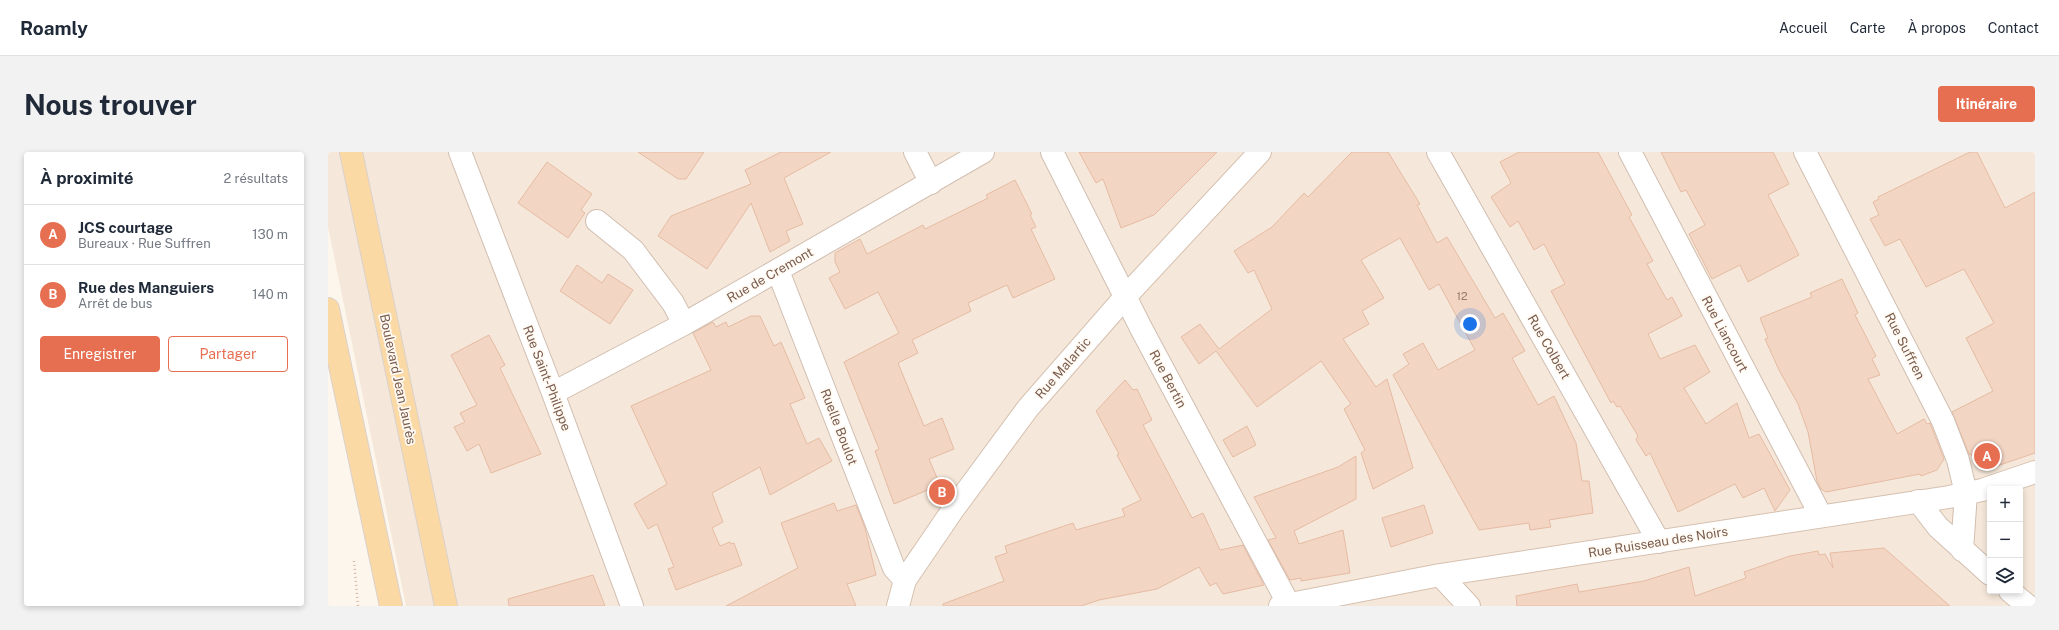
<!DOCTYPE html>
<html lang="fr">
<head>
<meta charset="utf-8">
<style>
  :root { --surface:#fff; --page:#f2f2f3; --text:#1f2937; --muted:#747a83; --line:#e0e1e3; --accent:#e76f51 }
  body { margin:0; font-family:"Public Sans",sans-serif; background:var(--page); color:var(--text) }
  .controls { position:absolute; right:12px; bottom:12px; display:grid; overflow:hidden; border-radius:4px; box-shadow:0 2px 6px #0003 }
  .controls button { width:36px; height:36px; display:grid; place-items:center; padding:0; border:0; border-bottom:1px solid var(--line); background:var(--surface); color:var(--text); font:20px sans-serif }
  .you { position:absolute; left:1142px; top:172px; width:14px; height:14px; margin:-10px; border:3px solid #fff; border-radius:50%; background:#1a73e8; box-shadow:0 0 0 6px #1a73e833 }
  .badge { display:grid; place-items:center; width:26px; height:26px; border-radius:50%; background:var(--accent); color:#fff; font-size:13px; font-weight:700 }
  .pin { position:absolute; translate:-50% -50%; border:2px solid #fff; box-shadow:0 1px 4px #0006 }
  .list { margin:0; padding:0; list-style:none }
  h2 { display:flex; justify-content:space-between; align-items:center; height:52px; margin:0; padding:0 16px; font-size:17px }
  h2 small { font-size:13px; font-weight:400; color:var(--muted) }
  .list li { display:grid; grid-template-columns:26px 1fr auto; gap:12px; align-items:center; box-sizing:border-box; height:60px; padding:0 16px; border-top:1px solid var(--line) }
  .list b { display:block; font-size:15px; white-space:nowrap }
  .list p { margin:0; font-size:13px; white-space:nowrap; color:var(--muted) }
  .list em { font-size:13px; font-style:normal; color:var(--muted) }
  .actions { display:flex; gap:8px; padding:12px 16px }
  .actions a { flex:1; padding:9px 0; border:1px solid var(--accent); border-radius:4px; text-align:center; font-size:14px; color:var(--accent) }
  .actions .main { background:var(--accent); color:#fff }
  .icon { flex:none; width:22px; height:22px; fill:none; stroke:currentColor; stroke-width:2; stroke-linecap:round; stroke-linejoin:round }
  .map { position:relative; flex:none; width:1707px; height:454px; overflow:hidden; border-radius:4px }
  header { display:flex; align-items:center; gap:24px; box-sizing:border-box; height:56px; padding:0 20px; background:var(--surface); border-bottom:1px solid var(--line) }
  header strong { font-size:19px }
  nav { display:flex; gap:22px; margin-inline-start:auto; font-size:14px }
  .intro { display:flex; align-items:center; justify-content:space-between; box-sizing:border-box; height:96px; padding:0 24px }
  h1 { margin:0; font-size:28px }
  .button { padding:10px 18px; border-radius:4px; background:var(--accent); color:#fff; font-size:14px; font-weight:700 }
  main { display:flex; gap:24px; padding:0 24px }
  aside { flex:1; background:var(--surface); border-radius:4px; box-shadow:0 2px 6px #0003 }
  .map>svg:first-child { display:block }
</style>
</head>
<body>
<header>
<strong>Roamly</strong>
<nav><a>Accueil</a><a>Carte</a><a>À propos</a><a>Contact</a></nav>
</header>
<div class="intro"><h1>Nous trouver</h1><a class="button">Itinéraire</a></div>
<main>
<aside>
<h2>À proximité<small>2 résultats</small></h2>
<ul class="list">
<li><span class="badge">A</span><div><b>JCS courtage</b><p>Bureaux · Rue Suffren</p></div><em>130 m</em></li>
<li><span class="badge">B</span><div><b>Rue des Manguiers</b><p>Arrêt de bus</p></div><em>140 m</em></li>
</ul>
<div class="actions"><a class="main">Enregistrer</a><a>Partager</a></div>
</aside>
<div class="map">
<svg width="1707" height="454" viewBox="0 0 1707 454">
  <rect width="100%" height="100%" fill="#fdf6ec"/>
  <!-- residential -->
  <path fill="#f5e8da" fill-rule="evenodd" d="M0,0h1707v454h-1629l-78,-379zM1662,337h30v102h-30z"/>
  <!-- building -->
  <path fill="#f3d5c3" stroke="#e6bba3" d="M310,0h66l-18,27h-8z
    M453,0h50l-47,26 19,46 -17,7 4,10 -20,11 -19,-49 -44,66 -49,-33 13,-20 80,-32 -6,-14z
    M751,0h138l-63,63 -33,13 -18,-49 -7,4z
    M1024,0h36l32,52 -3,1 20,38 10,-6 48,81 8,-5 22,38 -13,7 26,47 16,-9 22,47 6,38h7l4,32 -44,7 2,7 -21,3 -1,-7 -50,7 -86,-155 16,-11 -6,-10 20,-11 15,27 37,-20 -36,-66 -10,6 -29,-52 -39,22 23,38 -22,13 7,13 -26,15 33,48 11,-8 26,89 -40,21 -12,-36 4,-3 -21,-41 7,-5 -30,-43 -64,46 -41,-56 -17,13 -18,-27 19,-13 19,25 53,-40 -18,-39 -6,3 -14,-22 38,-24 32,-34 4,4z
    M1191,0h79l34,63 -3,2 24,44 -6,3 20,36 5,-3 10,19 -34,18 12,25 35,-14 15,27 -26,16 22,36 31,-21 12,35 10,-4 31,56 -15,21 -11,-23 -21,10 -8,-14 -57,28 -28,-59 -4,3 -10,-16 2,-4 -18,-30 -3,1 -4,-6 -2,2 -60,-112 14,-7 -21,-40 -10,6 -16,-29 -8,6 -19,-30 20,-14 -11,-21z
    M1333,0h112l16,32 -21,11 31,60 -51,27 -8,-17 -28,14 -23,-45 16,-9 -19,-35 -5,2z
    M1642,0h7l28,56 30,-16v261l-38,13 -28,-12 -17,-42 41,-21 -27,-53 28,-15 -30,-54 -38,18 -26,-48 -15,7 -15,-27 9,-4 -6,-13 6,-3 -1,-2z
    M219,10l45,32 -11,16 4,3 -17,25 -50,-35z
    M687,28l17,34 -2,1 6,12 -5,2 24,50 -42,19 -6,-13 -39,18 3,8 -59,29 6,13 -20,10 26,63 18,-8 12,31 -25,10 11,26 -46,19 -19,-53 4,-2 -35,-87 55,-29 -21,-41 -33,17 -16,-31 11,-6 -5,-10v-9l25,-14 7,15 56,-29 2,4 63,-31 -2,-3z
    M249,113l25,18 6,-9 25,16 -23,34 -50,-33z
    M1514,127l16,34 -3,2 21,41 -4,3 8,16 -12,4 29,55 27,-15 3,5 3,-1 14,36 -7,11 -16,6 -1,-2 -94,18 -5,-3 -4,-8 -9,-49 -10,-28 -19,-34 -14,-31 3,-1 -8,-20 52,-21 -2,-4z
    M423,164h9l14,30 7,-4 24,56 -15,6 17,40 12,-6 13,23 -62,34 -10,-28 -48,26 11,29 -11,6 8,18 10,-4 1,2 3,-1 8,22 -66,25 -8,-21 6,-2 -17,-43 -9,5 -14,-25 33,-20 -36,-78 80,-36 -18,-37 20,-11 3,5 10,-5 2,5z
    M161,183l16,30 -5,3 41,86 -50,19 -12,-29 -12,7 -13,-24 11,-5 -5,-9 17,-8 -26,-50z
    M797,228l8,10 4,-1 15,31 -9,5 49,93 11,-5 17,37 23,-5 21,40 -41,9 -7,-11 -6,3 -11,-19 -42,22 -58,11 -18,6h-138v-2l61,-23 -9,-24 12,-4 -2,-7 68,-23 3,7 49,-14 -3,-7 19,-9 -24,-45 2,-1 -23,-43z
    M919,274l9,19 -23,12 -10,-17z
    M1028,304v43l-62,32 5,13 44,-14 7,43 -49,8v-3l-11,2 -22,-40 8,-2 -22,-41 84,-30z
    M506,351l3,8 19,-6 9,23 11,47 -29,9 9,22h-130l72,-38 -17,-45z
    M1096,353l9,28 -42,14 -9,-29z
    M1556,396l66,58h-433l-1,-10 61,-12 2,8 65,-11 45,-14 6,29 51,-18 -2,-6 46,-16 28,-5 1,4 6,-1 8,14 -3,-15z
    M265,423l12,31h-96l-1,-7z"/>
  <g fill="none" stroke-linecap="round" stroke-linejoin="round">
    <!-- street casing -->
    <g stroke="#d1beb0" stroke-width="24">
      <path id="street" d="M132,0l93,241 79,213
        M587,0l16,31
        M724,0l90,178 146,273
        M1110,0l221,390
        M1302,0l191,364
        M1477,0l138,269 15,39 8,33 -4,57
        M269,69l36,29 40,53 11,21
        M450,119l116,297 11,12
        M225,241l131,-69 299,-172
        M1590,349l20,26 52,47
        M1682,439l18,15"/>
    </g>
    <!-- secondary casing -->
    <g stroke="#d6c0b0" stroke-width="24">
      <path id="secondary" d="M1112,423l29,31
        M570,454l7,-26 47,-69 76,-103 98,-112 134,-144
        M952,454l160,-31 509,-78 33,-7 53,-18"/>
    </g>
    <!-- primary casing -->
    <g stroke="#dad1cd" stroke-width="24">
      <path id="primary" d="M23,0l95,454
        M0,157l63,297"/>
    </g>
    <!-- path -->
    <path stroke="#d9b8a5" stroke-width="2.5" stroke-dasharray="1 3" stroke-linecap="butt" d="M26,409l4,45"/>
    <!-- street -->
    <use href="#street" stroke="#fff" stroke-width="22"/>
    <!-- secondary -->
    <use href="#secondary" stroke="#fff" stroke-width="22"/>
    <!-- primary -->
    <use href="#primary" stroke="#fbd9a5" stroke-width="22"/>
  </g>
  <g text-anchor="middle" dominant-baseline="central" stroke-width="3.5" stroke-linejoin="round" paint-order="stroke">
    <!-- number labels -->
    <g font-size="11" fill="#987a6a">
      <text x="1134" y="144">12</text>
    </g>
    <!-- street labels -->
    <g font-size="13" fill="#7a5c4d" stroke="#fffaf3">
      <text transform="translate(442 123) rotate(-30)">Rue de Cremont</text>
      <text transform="translate(1397 182) rotate(62)">Rue Liancourt</text>
      <text transform="translate(1577 194) rotate(63)">Rue Suffren</text>
      <text transform="translate(1221 195) rotate(60)">Rue Colbert</text>
      <text transform="translate(735 216) rotate(-49)">Rue Malartic</text>
      <text transform="translate(219 226) rotate(69)">Rue Saint-Philippe</text>
      <text transform="translate(70 227) rotate(78)">Boulevard Jean Jaurès</text>
      <text transform="translate(840 227) rotate(62)">Rue Bertin</text>
      <text transform="translate(511 275) rotate(69)">Ruelle Boulot</text>
      <text transform="translate(1330 390) rotate(-9)">Rue Ruisseau des Noirs</text>
    </g>
  </g>
</svg>
<div class="controls">
<button>+</button>
<button>−</button>
<button><svg class="icon" aria-label="layers" viewBox="0 0 24 24"><path d="M12 4l9 5-9 5-9-5zM3 14l9 5 9-5"/></svg></button>
</div>
<div class="you"></div>
<div class="pin badge" style="left:1659px;top:304px">A</div>
<div class="pin badge" style="left:614px;top:340px">B</div>
</div>
</main>
</body>
</html>
